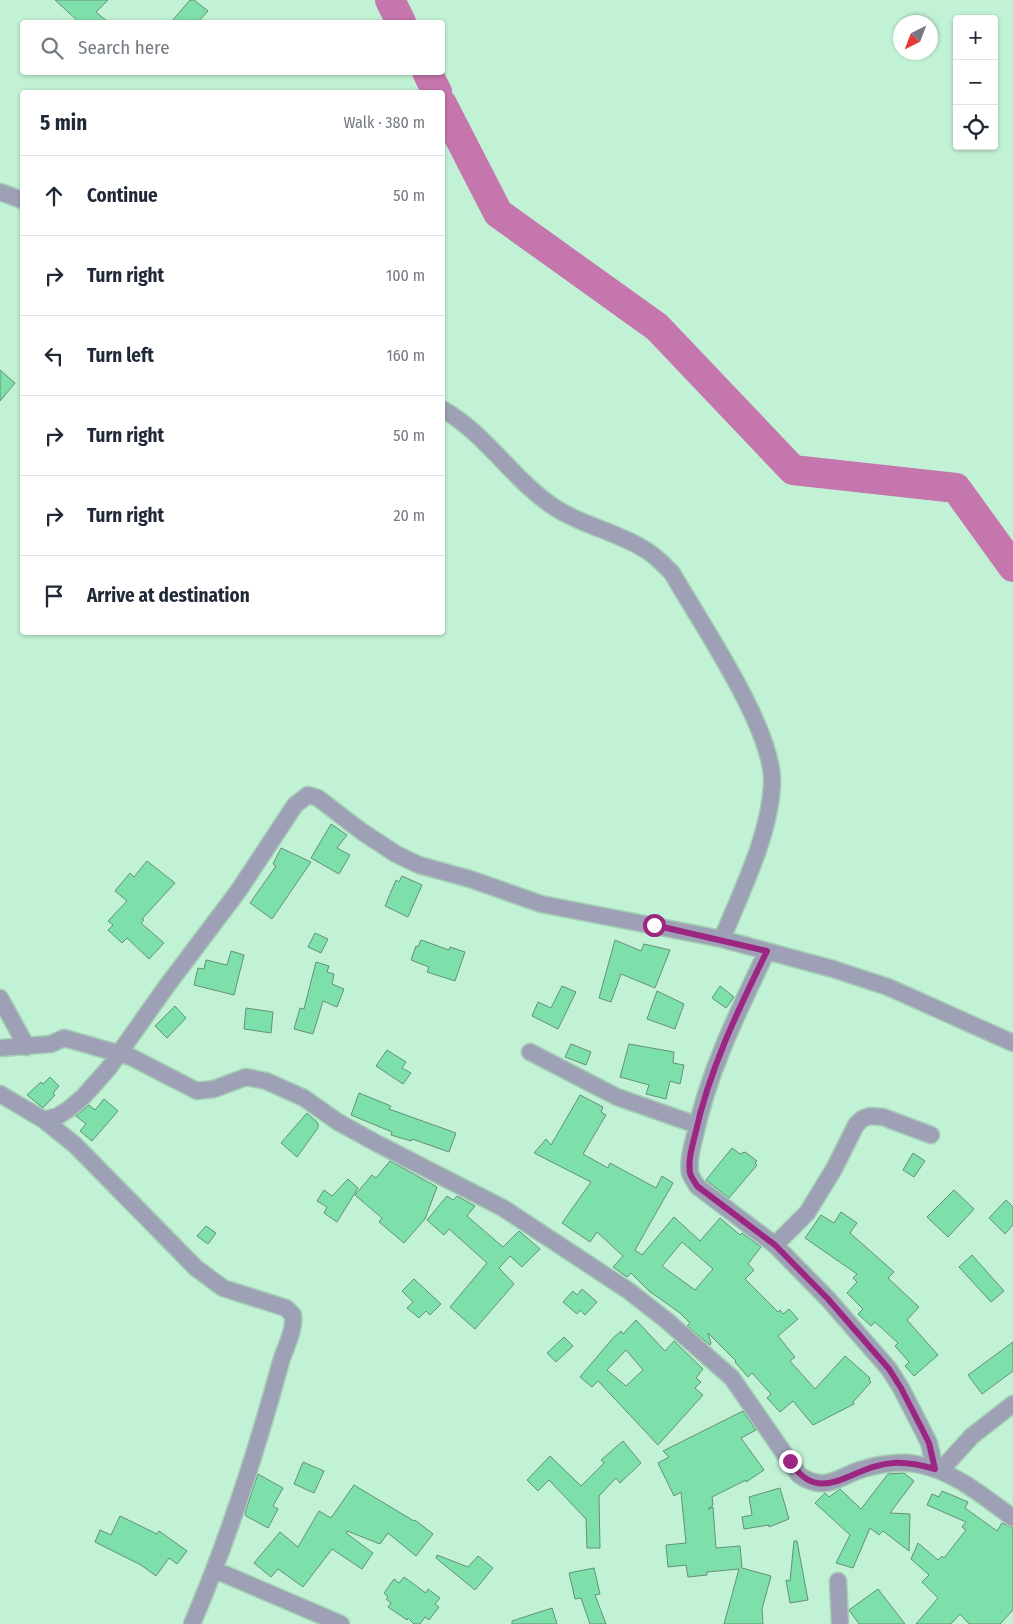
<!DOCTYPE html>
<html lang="en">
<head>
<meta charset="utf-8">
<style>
  :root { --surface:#fff; --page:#f2f2f3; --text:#1f2937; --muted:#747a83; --line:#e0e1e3 }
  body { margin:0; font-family:"Fira Sans Condensed",sans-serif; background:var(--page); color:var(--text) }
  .controls { position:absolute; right:15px; top:15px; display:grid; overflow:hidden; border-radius:5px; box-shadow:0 1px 4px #0004 }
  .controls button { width:45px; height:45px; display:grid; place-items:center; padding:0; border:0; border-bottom:1px solid var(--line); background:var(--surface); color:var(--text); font:25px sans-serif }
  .compass { position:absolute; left:893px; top:15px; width:45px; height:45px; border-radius:50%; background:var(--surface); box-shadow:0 1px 4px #0004; rotate:222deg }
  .stop { position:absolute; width:15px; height:15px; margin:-11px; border:4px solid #9c2782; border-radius:50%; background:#fff }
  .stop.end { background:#9c2782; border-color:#fff; box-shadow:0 1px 5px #0008 }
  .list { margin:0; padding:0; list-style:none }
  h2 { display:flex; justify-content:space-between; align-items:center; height:65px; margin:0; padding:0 20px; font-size:21px }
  h2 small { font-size:16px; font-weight:400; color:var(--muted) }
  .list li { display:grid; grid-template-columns:32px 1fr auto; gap:15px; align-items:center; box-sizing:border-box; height:80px; padding:0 20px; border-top:1px solid var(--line) }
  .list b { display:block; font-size:19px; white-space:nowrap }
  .list em { font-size:16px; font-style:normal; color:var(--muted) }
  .icon { flex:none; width:28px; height:28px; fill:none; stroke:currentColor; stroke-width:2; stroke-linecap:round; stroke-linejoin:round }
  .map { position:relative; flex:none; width:1013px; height:1624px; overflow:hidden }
  .search { position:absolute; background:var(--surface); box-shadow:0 1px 4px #0004; left:20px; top:20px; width:425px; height:55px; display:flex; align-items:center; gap:12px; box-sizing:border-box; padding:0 18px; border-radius:5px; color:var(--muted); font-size:19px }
  .panel { position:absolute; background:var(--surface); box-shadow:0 1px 4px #0004; left:20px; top:90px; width:425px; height:545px; border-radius:5px }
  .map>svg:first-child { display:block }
</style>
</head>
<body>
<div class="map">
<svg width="1013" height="1624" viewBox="0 0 1013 1624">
  <rect width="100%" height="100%" fill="#c2f2d5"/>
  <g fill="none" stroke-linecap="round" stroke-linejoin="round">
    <!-- river -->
    <path stroke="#c476ad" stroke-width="30" d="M390,0l11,22
      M427,72l10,20
      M442,104l56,109 159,114 136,143 163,18 57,79"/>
  </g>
  <!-- building -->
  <path fill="#7ddfaa" stroke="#649177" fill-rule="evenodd" d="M55,0h53l-12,12 12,10h-29z
    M190,0h4l14,11 -10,11h-27z
    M0,370l15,13 -15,18z
    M331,824l16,11 -10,13 13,7 -11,19 -28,-16z
    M281,848l30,14 -39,57 -22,-16 26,-37 -3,-2z
    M147,861l28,22 -33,36 2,1 -3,3 23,20 -15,16 -22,-21 -5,5 -14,-13 5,-5 -5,-4 19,-20 -12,-10 15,-18 4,4z
    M402,876l20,9 -14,32 -23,-11 11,-26 3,2z
    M315,933l13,6 -7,14 -13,-6z
    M421,940l28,10 1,-3 15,5 -10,29 -28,-9 2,-5 -18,-7 5,-14 2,1z
    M615,940l26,11 3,-7 26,6 -15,38 -34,-14 -10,28 -12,-4z
    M231,951l13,4 -10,40 -40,-10 4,-17 6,1 2,-9 21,5z
    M316,962l13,4 -2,6 7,2 -2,10 12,5 -7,18 -14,-6 -10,33 -19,-5 6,-21 4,1z
    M562,986l14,6 -18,37 -26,-13 6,-14 13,6z
    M720,986l14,11 -8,11 -14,-10z
    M657,991l27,13 -9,25 -28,-10z
    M175,1006l11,12 -19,20 -12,-12z
    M246,1008l27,4 -2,21 -27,-4z
    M571,1044l20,8 -5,13 -21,-8z
    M629,1044l45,8 -1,11 11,2 -4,19 -10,-3 -4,18 -20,-5 3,-9 -29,-8z
    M387,1050l19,12 -4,6 9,5 -8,11 -27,-18z
    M50,1077l9,9 -6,7 2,2 -12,13 -16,-13 14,-13 2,2z
    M359,1093l32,13 -2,3 67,24 -7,19 -37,-13 -1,2 -20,-6 1,-3 -41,-17z
    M580,1095l23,12 -2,5 5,3 -23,39 25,14 2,-5 46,25 6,-12 11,7 -38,67 7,5 32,-38 26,24 20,-23 20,17 2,-2 19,14 -13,17 6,6 -9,9 33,33 2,-2 3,4 6,-5 9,10 -20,17 17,21 -5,4 25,28 30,-33 25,22 -1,2 2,2 -18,20 1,2 -41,21 -20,-24 -13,11 -13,-14 4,-4 -19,-21 -4,4 -13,-15 1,-1 -28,-28 3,10 -1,2 -23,-19 3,-3 -10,-10 -31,-22 -18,-18 -4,4 -14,-10 10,-11 -26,-24 -7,10 -28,-19 29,-41 -57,-29 12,-14 5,6zM682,1242l31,27 -18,21 -33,-24z
    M104,1099l14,12 -26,30 -12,-10 6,-7 -10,-8 13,-11 6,5z
    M307,1113l11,10v5l-21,29 -16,-14z
    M732,1148l8,6 5,-2 12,9 -2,2 2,2 -28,33 -23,-18z
    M913,1153l12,8 -11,16 -11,-7z
    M390,1161l47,26 -12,32 -21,24 -25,-21 3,-4 -27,-23 17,-20 4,3z
    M348,1179l10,9 -21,34 -13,-9 3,-6 -10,-6 7,-11 8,6z
    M954,1190l20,19 -26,28 -21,-20z
    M447,1196l6,4 4,-4 18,10 -8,10 36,31 16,-16 21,18 -18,18 -12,-11 -11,12 15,16 -39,45 -25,-22 37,-44 -38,-34 -5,6 -17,-15z
    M1006,1200l7,7v18l-8,9 -16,-16z
    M841,1212l16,11 -7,10 44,39 -6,6 31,29 -12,13 31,35 -24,21 -9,-10 4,-4 -14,-16 3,-3 -23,-21 -4,4 -13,-12 5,-5 -16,-16 10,-11 -4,-4 4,-4 -52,-36 16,-23 13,8z
    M206,1226l10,7 -8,11 -11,-8z
    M972,1255l32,36 -13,11 -32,-35z
    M414,1279l27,25 -11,11 -4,-4 -7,7 -12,-10 6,-6 -11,-11z
    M582,1289l15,13 -12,13 -5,-5 -3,4 -14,-12 10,-11 4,4z
    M636,1320l29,31 9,-10 29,28 -7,9 5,4 -6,6 8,7 -45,50 -60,-64 -6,6 -12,-10 33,-39 8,-7 2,3zM626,1350l17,20 -17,16 -19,-16z
    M564,1337l9,9 -17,16 -9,-9z
    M1013,1342v29l-31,23 -14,-19z
    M743,1411l13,19 -15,8 23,32 -18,12v-2l-34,17 1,8 -5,4 5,-2 3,41 24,-2 2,22 29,8 -9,33 1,15h-39l15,-55 -32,3v3l-19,2 -2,-12 -18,2 -2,-22 20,-2 -5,-51 -7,4 -16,-33 11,-6 -6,-6z
    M623,1441l18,22 -21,20 -4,-5 -17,18 1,52h-13l-1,-29 -37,-39 -11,11 -11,-11 23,-24 31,30 23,-23 -3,-3z
    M303,1462l21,9 -10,22 -20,-9z
    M904,1473l10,8 -24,32 20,1 -1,37 -26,-20 -4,4 -9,-7 -17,40 -17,-5 14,-28 -35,-32 10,-10 4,4 11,-8 21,20 27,-35z
    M258,1474l25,14 -10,18 5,3 -10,19 -22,-12 -1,-3z
    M354,1485l60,36 1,-1 18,14 -17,22 -28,-23 -8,11 -33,-13 -1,2 27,20 -11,16 -30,-20 -29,38 -25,-18 -7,8 -17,-14 26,-31 18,15 21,-36 12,7z
    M780,1488l9,31 -20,8v-2l-25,4 -2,-12 10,-2 -3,-18z
    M942,1491l26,11 -3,6 32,23 5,-8 11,5v82l-13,14h-31l-9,-10 -9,10h-35l22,-26 -16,-16 7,-7 -18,-16 7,-16 20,17 4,-4 2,2 22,-28 -4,-3 4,-5 -39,-17 5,-11 7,3z
    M120,1516l37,18 2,-3 28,20 -10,13 -8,-6 -13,18 -15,-11 -46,-23 5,-12 11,5z
    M794,1541h3l11,59 -18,3 -4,-23 4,1z
    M437,1555l31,12 10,-11 15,12 -18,22 -39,-32z
    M594,1568l6,26 -5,1 11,29h-16l-9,-26 -6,1 -6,-26z
    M404,1577l22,16 2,-4 12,9 -5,6 4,3 -10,13 -4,-3 -5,7h-6l-6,-6 -1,2 -19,-13 3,-4 -5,-4 2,-2 -4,-4 10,-14 5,4z
    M878,1589l27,35h-46l-10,-14z
    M552,1608l5,16h-45v-3z"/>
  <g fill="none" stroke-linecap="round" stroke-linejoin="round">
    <!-- minor casing -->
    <g stroke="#a4cfb5" stroke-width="19">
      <path id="minor" d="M0,192l22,8
        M442,409c45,25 72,73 115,100 27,17 60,23 87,40 11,6 19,15 28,24 28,49 103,158 100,211 -2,51 -31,108 -50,155
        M767,951c-28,59 -58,119 -72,184 -3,12 -7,25 -5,38 1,4 5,9 7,13l78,59 53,54 61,70 12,19 21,41 7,14 6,26
        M0,998l27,49
        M0,1048l51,-4 13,-6 67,19 66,34 17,-2 32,-12 20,4 38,17 34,24 40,22 125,64 126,83 37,29 66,58 67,97c27,18 38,2 64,-6 17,-5 35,-8 53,-5 37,6 68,33 97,54
        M530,1052l87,45 80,28
        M0,1094l44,26 31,25 121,123 27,20 63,20 7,7c2,17 -9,34 -13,50 -24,88 -52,175 -88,259
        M44,1120l14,-4 11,-7 14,-12 25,-28 58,-82 73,-97 56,-85 13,-10 10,3 43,33 35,23 23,11 51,14 71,25 181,35 111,30 55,18 125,56
        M775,1245l32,-32 27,-44 22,-44 6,-6 8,-3 13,1 48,18
        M940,1471l32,-35 41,-32
        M215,1570l126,54
        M838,1581l2,43"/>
    </g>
    <!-- minor -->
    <use href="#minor" stroke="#9ea1b5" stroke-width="16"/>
  </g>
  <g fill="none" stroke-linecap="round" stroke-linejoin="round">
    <!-- route -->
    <path stroke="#9c2782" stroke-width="6" d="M654,925l113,26c-29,59 -58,119 -72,184 -3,12 -7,25 -5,38 1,4 5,9 7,13l78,59 53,54 61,70 12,19 21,41 7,14 6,26c-14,-4 -28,-7 -42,-6 -43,3 -73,46 -103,-2"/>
  </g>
</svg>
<div class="controls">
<button>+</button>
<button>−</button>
<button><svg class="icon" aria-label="locate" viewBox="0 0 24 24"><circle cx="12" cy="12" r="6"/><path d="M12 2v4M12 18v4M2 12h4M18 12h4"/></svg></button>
</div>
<svg class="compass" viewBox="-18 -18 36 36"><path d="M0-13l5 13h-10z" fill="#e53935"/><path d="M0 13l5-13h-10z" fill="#747a83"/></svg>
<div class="stop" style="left:654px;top:925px"></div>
<div class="stop end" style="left:790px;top:1461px"></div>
<div class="search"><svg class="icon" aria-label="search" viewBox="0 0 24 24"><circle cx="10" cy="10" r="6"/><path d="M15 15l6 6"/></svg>Search here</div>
<section class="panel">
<h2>5 min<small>Walk · 380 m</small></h2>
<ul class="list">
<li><svg class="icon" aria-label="ahead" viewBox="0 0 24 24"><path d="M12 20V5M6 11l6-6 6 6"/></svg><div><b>Continue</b></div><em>50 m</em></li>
<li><svg class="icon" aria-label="right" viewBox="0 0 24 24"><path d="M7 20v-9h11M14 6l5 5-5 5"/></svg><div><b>Turn right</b></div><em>100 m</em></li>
<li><svg class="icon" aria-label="left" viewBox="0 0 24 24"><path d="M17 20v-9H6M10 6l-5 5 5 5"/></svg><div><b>Turn left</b></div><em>160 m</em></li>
<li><svg class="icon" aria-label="right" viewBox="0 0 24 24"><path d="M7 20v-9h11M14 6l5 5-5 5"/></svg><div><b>Turn right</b></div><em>50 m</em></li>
<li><svg class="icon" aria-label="right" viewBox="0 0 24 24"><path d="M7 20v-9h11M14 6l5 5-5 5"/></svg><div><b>Turn right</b></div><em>20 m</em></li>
<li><svg class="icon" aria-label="arrive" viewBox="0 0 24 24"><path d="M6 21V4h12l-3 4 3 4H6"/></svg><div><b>Arrive at destination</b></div></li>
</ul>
</section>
</div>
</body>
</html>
